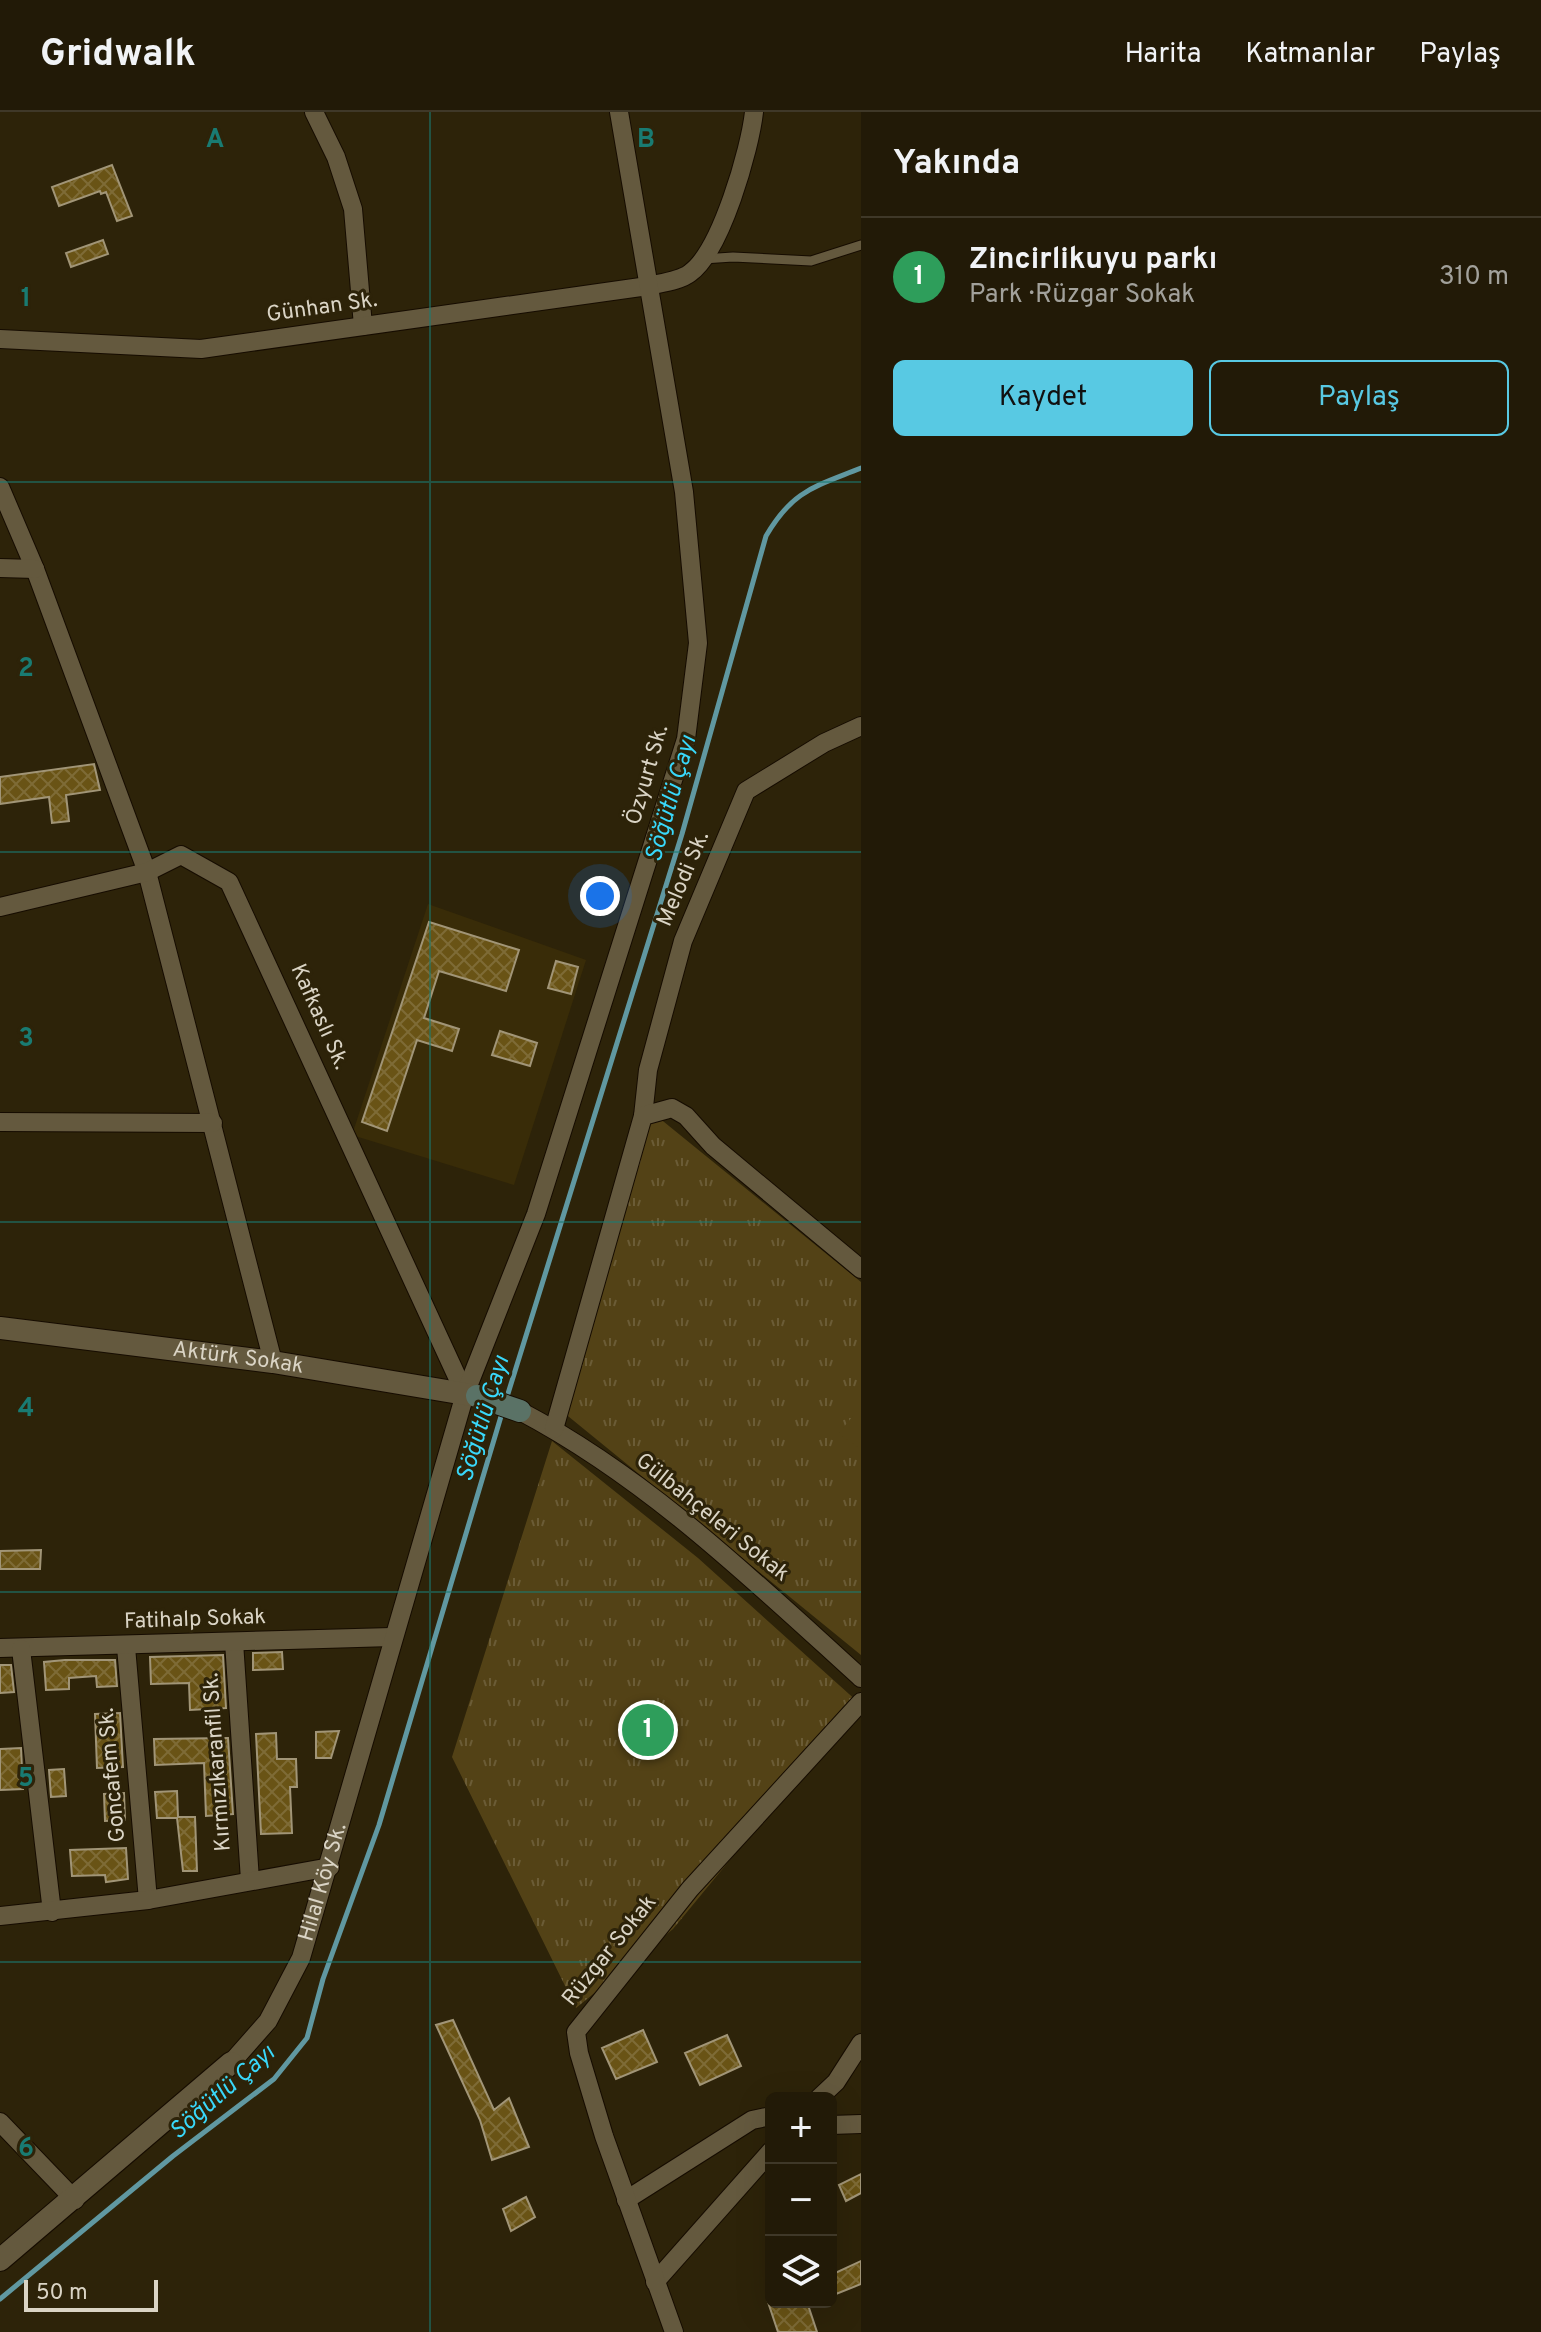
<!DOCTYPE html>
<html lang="tr">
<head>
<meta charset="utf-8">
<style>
  :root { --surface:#221a07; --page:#2e2715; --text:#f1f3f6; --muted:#a2a19b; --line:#3f3828; --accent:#58c9e3 }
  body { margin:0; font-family:Overpass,sans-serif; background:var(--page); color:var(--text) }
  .controls { position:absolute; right:24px; bottom:24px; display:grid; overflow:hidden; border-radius:12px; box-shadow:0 8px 32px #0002 }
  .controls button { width:72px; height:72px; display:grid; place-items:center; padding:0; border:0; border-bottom:2px solid var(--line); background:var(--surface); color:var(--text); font:40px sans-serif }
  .scale { position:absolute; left:24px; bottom:20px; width:134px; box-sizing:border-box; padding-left:8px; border:4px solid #dad4c5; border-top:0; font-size:22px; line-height:28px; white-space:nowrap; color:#dad4c5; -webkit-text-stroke:6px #2d2309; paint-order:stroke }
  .you { position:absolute; left:600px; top:784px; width:28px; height:28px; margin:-20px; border:6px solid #fff; border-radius:50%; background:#1a73e8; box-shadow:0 0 0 12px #1a73e833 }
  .badge { display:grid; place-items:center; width:52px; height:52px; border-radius:50%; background:var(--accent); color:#fff; font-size:26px; font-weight:700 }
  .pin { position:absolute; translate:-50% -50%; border:4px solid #fff; box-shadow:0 2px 8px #0006 }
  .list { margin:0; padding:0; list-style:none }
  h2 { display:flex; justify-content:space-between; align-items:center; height:104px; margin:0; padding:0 32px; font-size:34px }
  h2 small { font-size:26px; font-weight:400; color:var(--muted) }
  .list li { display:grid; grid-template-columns:52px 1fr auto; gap:24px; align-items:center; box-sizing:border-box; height:120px; padding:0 32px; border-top:2px solid var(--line) }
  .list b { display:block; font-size:30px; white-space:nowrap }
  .list p { margin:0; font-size:26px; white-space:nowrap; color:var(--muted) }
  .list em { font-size:26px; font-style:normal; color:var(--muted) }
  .actions { display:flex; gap:16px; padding:24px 32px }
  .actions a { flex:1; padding:18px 0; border:2px solid var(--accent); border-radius:12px; text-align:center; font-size:28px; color:var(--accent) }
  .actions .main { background:var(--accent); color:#111 }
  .icon { flex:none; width:44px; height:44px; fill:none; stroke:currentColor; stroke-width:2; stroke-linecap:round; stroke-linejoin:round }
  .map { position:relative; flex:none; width:861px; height:2220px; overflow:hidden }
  header { display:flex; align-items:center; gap:48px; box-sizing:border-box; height:112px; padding:0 40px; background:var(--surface); border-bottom:2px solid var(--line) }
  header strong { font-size:38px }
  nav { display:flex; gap:44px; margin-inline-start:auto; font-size:28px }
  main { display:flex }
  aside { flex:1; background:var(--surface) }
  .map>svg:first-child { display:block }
</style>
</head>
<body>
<header>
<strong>Gridwalk</strong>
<nav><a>Harita</a><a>Katmanlar</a><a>Paylaş</a></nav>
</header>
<main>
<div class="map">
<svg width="861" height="2220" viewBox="0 0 861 2220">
  <defs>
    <pattern id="park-tufts" width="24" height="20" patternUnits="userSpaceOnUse" patternTransform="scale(2)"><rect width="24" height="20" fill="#534216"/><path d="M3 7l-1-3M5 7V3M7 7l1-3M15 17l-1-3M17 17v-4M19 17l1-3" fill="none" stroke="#6b5c36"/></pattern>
    <pattern id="building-cross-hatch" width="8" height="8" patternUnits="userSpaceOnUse" patternTransform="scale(2)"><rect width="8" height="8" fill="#695315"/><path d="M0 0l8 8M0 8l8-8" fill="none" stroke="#7e6b36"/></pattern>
  </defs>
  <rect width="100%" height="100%" fill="#2d2309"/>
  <!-- built -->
  <path fill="#392c08" d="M428,792l158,56 -72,225 -162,-50z"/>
  <!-- park -->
  <path fill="url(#park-tufts)" d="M653,1001l208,169v373l-298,-243z
    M552,1329l146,117 161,145 -186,226 -97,79 -124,-251z"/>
  <!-- pitch -->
  <path fill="#534216" d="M861,1294v44l-22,-17z"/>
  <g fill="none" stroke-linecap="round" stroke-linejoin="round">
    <!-- stream -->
    <path stroke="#6098a1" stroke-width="5" d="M506,1288l176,-566 84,-298c27,-46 48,-49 95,-68
      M0,2187l173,-143 101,-77 33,-41 16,-59 56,-154 123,-412"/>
  </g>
  <!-- building -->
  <path fill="url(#building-cross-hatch)" stroke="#a19577" stroke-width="2" d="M112,53l20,51 -15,5 -11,-29 -5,2 -1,-3 -41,15 -7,-19z
    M103,128l5,14 -37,13 -5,-14z
    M94,652l6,26 -34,5 3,26 -17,2 -3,-26 -49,7v-27z
    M429,810l90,28 -13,41 -67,-20 -15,47 35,11 -7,22 -35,-11 -30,91 -25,-9z
    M556,849l22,6 -7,27 -23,-6z
    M500,919l37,12 -7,23 -38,-11z
    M41,1438l-1,19h-40v-18z
    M282,1540l1,17 -30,1v-17z
    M223,1543l3,53 -36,2 -1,-27 -38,1 -1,-27z
    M65,1548h50l2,26 -20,1 -1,-11 -27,2v11l-23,1 -2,-28z
    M0,1553h11l3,27 -14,1z
    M120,1601l3,54 -26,1 -2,-54z
    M339,1619l-8,27h-15v-26z
    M276,1621l1,26h19l1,28h-7l2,46 -31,1 -5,-100z
    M228,1626l5,76 -27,2 -2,-53 -49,2 -1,-26z
    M21,1636l2,41 -23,1v-41z
    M64,1657l2,27 -15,1 -2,-27z
    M177,1679l1,26h17l2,54h-14l-6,-53h-20l-2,-26z
    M124,1681l1,27 -20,1 -1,-27z
    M126,1736l2,31 -22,3 -1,-7 -33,1 -2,-26z
    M453,1908l41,90 15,-12 20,49 -37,13 -12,-40 -44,-95z
    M643,1918l14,32 -41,17 -14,-31z
    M727,1923l14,31 -41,19 -15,-32z
    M861,2062v19l-15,8 -7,-16z
    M526,2085l9,20 -24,14 -8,-22z
    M861,2149v23l-30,12v-21z
    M768,2190h39l10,30h-39z"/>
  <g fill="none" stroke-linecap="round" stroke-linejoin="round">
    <!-- service casing -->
    <g stroke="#160c00" stroke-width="11">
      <path id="service" d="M703,147l30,-2 78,4 50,-16"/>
    </g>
    <!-- minor casing -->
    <g stroke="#160c00" stroke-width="20">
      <g id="minor">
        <path d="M314,0l22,45 17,52 10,117"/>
        <path d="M0,227l201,10 447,-63c12,-3 32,-5 42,-13 31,-22 60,-124 64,-161"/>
        <path d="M0,375l35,82 112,303 126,490"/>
        <path d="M0,456l35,1"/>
        <path d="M0,795l147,-35 34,-17 48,27 236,512"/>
        <path d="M643,1004l5,-46 35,-129 63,-150 78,-48 37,-17"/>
        <path d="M0,1010l213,1"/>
        <path d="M520,1299c129,68 234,170 341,267"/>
        <path d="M554,1317l89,-313 29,-8 14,8 27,30 148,123"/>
        <path d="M234,1530l16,238"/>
        <path d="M126,1535l22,253"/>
        <path d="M0,1536l392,-11"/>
        <path d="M21,1537l31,263"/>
        <path d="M0,1804l148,-16 182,-33"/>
        <path id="s1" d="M231,1951l37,-42 33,-63 164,-564 71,-180 150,-475 12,-96 -14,-151 -65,-380"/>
        <path d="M819,1986l17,-16 25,-39"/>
        <path d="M0,2010l75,78"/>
        <path d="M831,2013l30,-1"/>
        <path d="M626,2088l126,-80 19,-4"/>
        <path d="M655,2170l116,-131"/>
        <path d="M674,2220l-70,-196 -25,-83 -3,-21 114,-143 171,-187"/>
      </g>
    </g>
    <!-- tertiary casing -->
    <g stroke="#160c00" stroke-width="24">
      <g id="tertiary">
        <path id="s2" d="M0,1216l273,34 204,34"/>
        <path d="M0,2148l231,-197"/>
      </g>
    </g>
    <!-- secondary casing -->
    <g stroke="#160c00" stroke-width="24">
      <path id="secondary" d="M477,1284l43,15"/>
    </g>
    <!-- service -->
    <use href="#service" stroke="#64593e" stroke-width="9"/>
    <!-- minor -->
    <use href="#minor" stroke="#64593e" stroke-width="18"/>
    <!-- tertiary -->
    <use href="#tertiary" stroke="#64593e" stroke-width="22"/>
    <!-- secondary -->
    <use href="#secondary" stroke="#5a7266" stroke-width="22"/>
  </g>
  <!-- grid -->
  <path fill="none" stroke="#197b72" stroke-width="2" stroke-opacity="0.55" d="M430,0v2220M0,370h861M0,740h861M0,1110h861M0,1480h861M0,1850h861"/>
  <g text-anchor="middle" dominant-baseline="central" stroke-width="6" stroke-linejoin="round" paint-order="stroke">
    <!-- street labels -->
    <g font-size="22" fill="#dad4c5" stroke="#2d2309">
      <text transform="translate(322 196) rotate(-8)">Günhan Sk.</text>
      <text transform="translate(648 663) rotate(-74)">Özyurt Sk.</text>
      <text transform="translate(684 767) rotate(-67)">Melodi Sk.</text>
      <text transform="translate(319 905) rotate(66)">Kafkaslı Sk.</text>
      <text stroke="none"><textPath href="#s2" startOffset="240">Aktürk Sokak</textPath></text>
      <text transform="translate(712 1406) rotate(39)">Gülbahçeleri Sokak</text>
      <text transform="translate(195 1508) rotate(-2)">Fatihalp Sokak</text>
      <text transform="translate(218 1650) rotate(-94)">Kırmızıkaranfil Sk.</text>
      <text transform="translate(113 1663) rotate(-95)">Goncafem Sk.</text>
      <text stroke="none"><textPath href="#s1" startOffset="206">Hilal Köy Sk.</textPath></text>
      <text transform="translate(610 1839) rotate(-51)">Rüzgar Sokak</text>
    </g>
    <!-- water labels -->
    <g font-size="24" font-style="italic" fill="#39d8fa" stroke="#2d2309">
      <text transform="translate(672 687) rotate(-74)">Söğütlü Çayı</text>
      <text transform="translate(484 1307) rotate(-73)">Söğütlü Çayı</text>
      <text transform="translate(223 1981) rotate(-41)">Söğütlü Çayı</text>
    </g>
  </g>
  <g font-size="26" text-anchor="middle" font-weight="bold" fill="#197b72" stroke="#2d2309" stroke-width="6" stroke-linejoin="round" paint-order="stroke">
    <text x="215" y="35">A</text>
    <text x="646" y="35">B</text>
    <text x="26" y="194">1</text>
    <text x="26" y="564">2</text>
    <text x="26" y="934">3</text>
    <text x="26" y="1304">4</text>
    <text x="26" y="1674">5</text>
    <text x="26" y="2044">6</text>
  </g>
</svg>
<div class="controls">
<button>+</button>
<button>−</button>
<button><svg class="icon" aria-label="layers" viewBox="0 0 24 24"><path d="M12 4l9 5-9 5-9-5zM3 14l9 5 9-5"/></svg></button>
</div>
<div class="scale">50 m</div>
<div class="you"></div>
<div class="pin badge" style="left:648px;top:1618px;background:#2e9e5b">1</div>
</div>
<aside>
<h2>Yakında<small></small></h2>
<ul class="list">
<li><span class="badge" style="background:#2e9e5b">1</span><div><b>Zincirlikuyu parkı</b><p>Park · Rüzgar Sokak</p></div><em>310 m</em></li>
</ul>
<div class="actions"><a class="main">Kaydet</a><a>Paylaş</a></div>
</aside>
</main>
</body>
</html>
